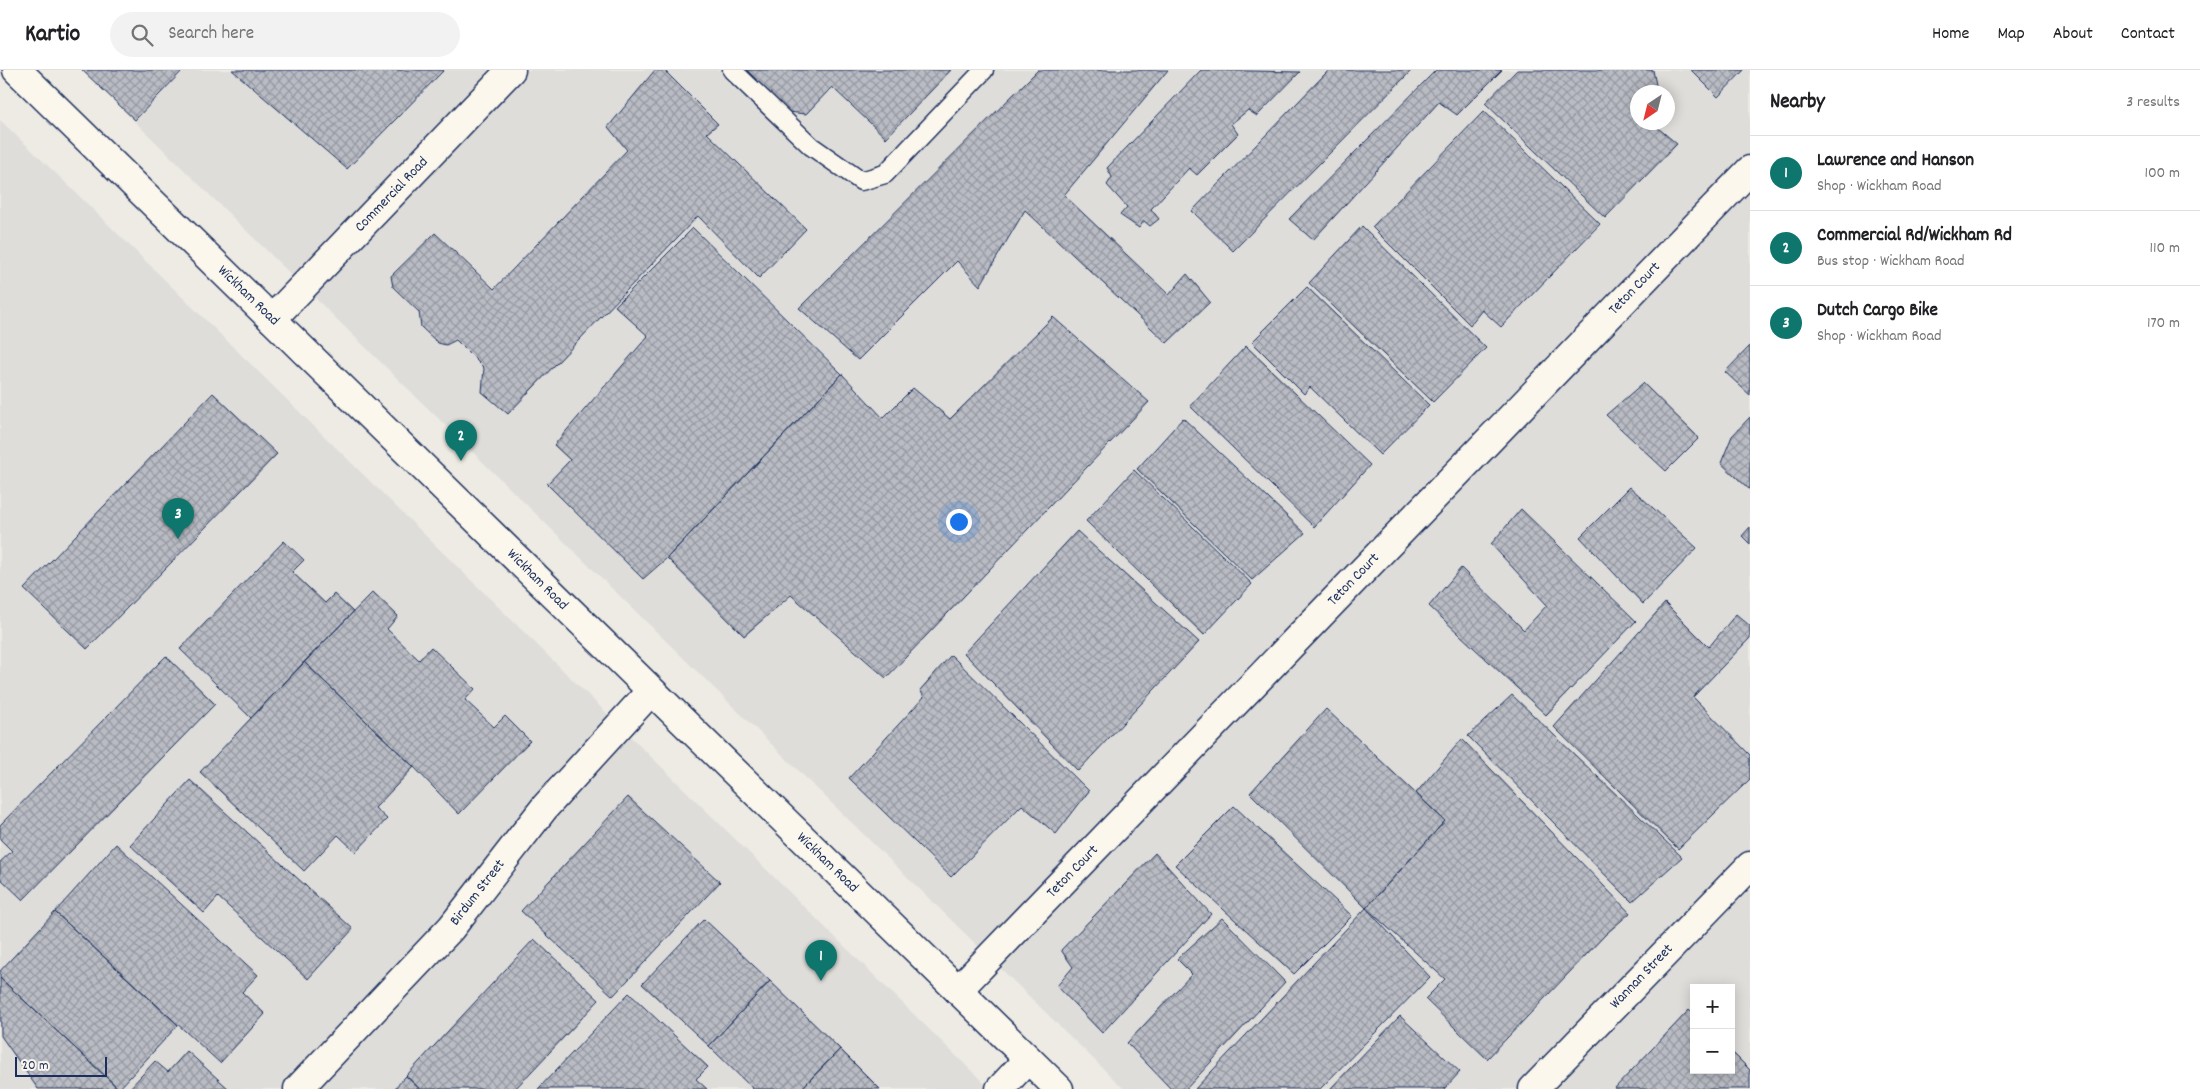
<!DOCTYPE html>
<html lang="en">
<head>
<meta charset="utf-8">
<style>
  :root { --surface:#fff; --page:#f2f2f2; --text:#202124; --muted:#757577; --line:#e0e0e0; --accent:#0f766e }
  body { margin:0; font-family:Dekko,sans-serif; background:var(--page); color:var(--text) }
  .controls { position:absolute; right:15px; bottom:15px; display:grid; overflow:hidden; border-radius:0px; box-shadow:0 2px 12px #0003 }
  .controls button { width:45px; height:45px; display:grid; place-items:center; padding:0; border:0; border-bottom:1px solid var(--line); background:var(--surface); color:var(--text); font:25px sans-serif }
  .compass { position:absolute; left:1630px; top:15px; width:45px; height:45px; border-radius:50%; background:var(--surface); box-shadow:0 2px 12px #0003; rotate:215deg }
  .scale { position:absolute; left:15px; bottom:12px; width:92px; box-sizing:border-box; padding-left:5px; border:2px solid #1b2f5e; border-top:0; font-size:14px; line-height:18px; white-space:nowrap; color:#1b2f5e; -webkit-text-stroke:4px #fbf7ec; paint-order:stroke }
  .you { position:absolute; left:958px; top:451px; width:18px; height:18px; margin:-12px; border:4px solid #fff; border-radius:50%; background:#1a73e8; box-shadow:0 0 0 8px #1a73e833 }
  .badge { display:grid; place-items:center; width:32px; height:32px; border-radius:50%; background:var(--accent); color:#fff; font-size:16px; font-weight:700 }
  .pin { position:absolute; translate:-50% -41px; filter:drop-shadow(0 1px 2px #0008) }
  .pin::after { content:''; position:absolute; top:26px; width:18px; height:15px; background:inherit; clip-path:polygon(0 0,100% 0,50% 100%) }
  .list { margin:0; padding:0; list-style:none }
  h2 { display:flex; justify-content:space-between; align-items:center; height:65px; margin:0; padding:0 20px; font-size:21px }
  h2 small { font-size:16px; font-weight:400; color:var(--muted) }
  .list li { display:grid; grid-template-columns:32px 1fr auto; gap:15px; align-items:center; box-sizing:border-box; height:75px; padding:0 20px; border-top:1px solid var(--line) }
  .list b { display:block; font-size:19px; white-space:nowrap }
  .list p { margin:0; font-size:16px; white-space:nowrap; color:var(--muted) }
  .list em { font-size:16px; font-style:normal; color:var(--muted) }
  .icon { flex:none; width:28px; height:28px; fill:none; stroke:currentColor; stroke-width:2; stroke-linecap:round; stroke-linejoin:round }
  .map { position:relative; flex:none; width:1750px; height:1019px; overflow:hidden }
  header { display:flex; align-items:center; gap:30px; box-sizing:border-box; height:70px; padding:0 25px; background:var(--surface); border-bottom:1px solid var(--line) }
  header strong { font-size:24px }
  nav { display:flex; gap:28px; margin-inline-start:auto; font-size:18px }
  .search { width:350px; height:45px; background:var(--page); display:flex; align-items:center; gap:12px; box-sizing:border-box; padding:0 18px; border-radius:28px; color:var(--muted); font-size:19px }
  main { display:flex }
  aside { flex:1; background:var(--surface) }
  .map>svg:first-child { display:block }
</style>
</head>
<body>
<header>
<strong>Kartio</strong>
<div class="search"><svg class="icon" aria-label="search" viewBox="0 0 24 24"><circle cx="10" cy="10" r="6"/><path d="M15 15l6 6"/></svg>Search here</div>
<nav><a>Home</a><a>Map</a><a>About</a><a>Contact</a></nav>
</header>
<main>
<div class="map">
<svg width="1750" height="1019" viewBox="0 0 1750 1019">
  <defs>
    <pattern id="building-cross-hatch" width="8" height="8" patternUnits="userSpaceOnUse" patternTransform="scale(1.25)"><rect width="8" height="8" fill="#b9bcc3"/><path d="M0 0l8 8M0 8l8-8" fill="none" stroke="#9699a2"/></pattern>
  </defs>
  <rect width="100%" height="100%" fill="#eeebe4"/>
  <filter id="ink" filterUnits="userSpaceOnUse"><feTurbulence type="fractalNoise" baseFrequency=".02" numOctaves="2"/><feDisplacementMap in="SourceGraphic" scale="10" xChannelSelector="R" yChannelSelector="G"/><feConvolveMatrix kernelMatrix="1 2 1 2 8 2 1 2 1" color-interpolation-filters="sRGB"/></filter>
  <g filter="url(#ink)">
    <!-- built -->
    <path fill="#deddda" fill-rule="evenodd" d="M82,0h1668v1019h-626zM1638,22h30v30h-30zM1694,918h37v82h-37z
      M0,50l69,66 921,903h-990z"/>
    <!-- building -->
    <path fill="url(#building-cross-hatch)" stroke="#1b2f5e" d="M82,0h101l-48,50z
      M232,0h212l-97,99z
      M655,0h9l54,54 -11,9 99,96 -47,49 -61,-62 -190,198 -26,-22 2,-24 -28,-28 -10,5 -8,-2 -17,-16 -2,-15 -26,-25 -2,-11 44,-43 59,56 133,-139 -19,-23z
      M745,0h206l-65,68 -54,-51 -26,27 -18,-2z
      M1038,0h130l-104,125 105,100 18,-21 23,28 -43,41 -142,-133 -45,76 -23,-25 -99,99 -59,-52z
      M1201,0l99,2 -43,44 -9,-6 -17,14 7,10 -41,41 -8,-7 -38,41 8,10 -9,7 -6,-5 -5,7 -19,-13 7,-8 -20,-22 5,-8 -5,-9z
      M1329,0h83l-179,181 -41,-40z
      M1436,0h66l-45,45 -18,-13 -126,138 -24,-21z
      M1517,0h136l3,15 -6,7h-12v30h13l26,22 -72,74 -120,-115z
      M1691,0h53l-26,27z
      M1484,41l116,113 -99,103 -19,-17 -12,15 -98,-98z
      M1362,156l124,122 -53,54 -124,-119z
      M693,158l149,146 -175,184 -24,21 -96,-95 23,-24 -16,-15 94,-109 -33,-30z
      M1307,217l122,118 -49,50 -70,-68 -6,7 -52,-52z
      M1053,247l96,85 -263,276 -95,-83 -47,41 -77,-78 175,-184 41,44 30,-30 37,31z
      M1246,276l124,119 -56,62 -124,-121z
      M1750,276v49l-25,-23z
      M1643,313l56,55 -33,33 -60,-56z
      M213,323l64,61 -190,195 -63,-60z
      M1750,347v73l-29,-27 11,-27z
      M1183,348l122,115 -53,47 -115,-111z
      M1134,400l118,114 -48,51 -118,-114z
      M1630,417l67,61 -54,56 -63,-67z
      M1521,439l115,112 -90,94 -117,-109 32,-38 63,62 23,-25 -56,-61z
      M1750,457v17l-8,-8z
      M1077,461l122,111 -121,129 -114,-118z
      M284,471l20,19 -12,12 33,31 9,-9 19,18 -102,106 -71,-69z
      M373,522l25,24 -11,13 32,31 12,-13 44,42 -10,11 29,27 11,-11 25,25 -71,73 -45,-47 -110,-105z
      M1665,533l44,44 27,-33 14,12v12l-57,59 57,58v24l-72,70 -124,-122z
      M951,585l138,136 -33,43 -34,-29 -71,72 -102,-99 75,-81 -4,-7z
      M166,586l49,48 -192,196 -23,-22v-16l12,-11 -12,-12v-14z
      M304,592l110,105 -39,41 12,11 -31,33 -18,-17 -34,36 -104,-99z
      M1512,625l170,162 -50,45 -164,-166z
      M1326,639l119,112 -79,87 -116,-115z
      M1462,669l168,174 -24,21 -119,125 -62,-60 20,-20 -79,-71 79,-87 -29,-28z
      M190,710l163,149 -45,50 -90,-82 -14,16 -74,-68z
      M628,727l92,85 -107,114 -92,-85z
      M1234,736l118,110 -58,58 -119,-109z
      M116,774l142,131 -16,17 23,22 -45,49 -165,-151z
      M1155,783l56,61 -109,119 -45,-47 16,-19 -12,-17z
      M1366,838l64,69 -110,112h-125z
      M55,842l123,113 -59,64 -119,-111v-7z
      M1222,848l63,64 -99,107h-15l-44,-46 65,-69 -15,-15z
      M704,849l66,62 -61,65 -67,-62z
      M534,869l65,61 -84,89h-95l-14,-13z
      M0,908l119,111h-81l-37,-53z
      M770,911l70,68 -39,40h-48l-44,-43z
      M629,923l79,74 -12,12 11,10h-169z
      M1689,940l5,5v55h37v-19l19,19v19h-136z
      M1400,946l60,56 -16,17h-114z
      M840,979l40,40h-79z
      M187,981l42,38h-100l26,-28 13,11z
      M406,1006l14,13h-26z"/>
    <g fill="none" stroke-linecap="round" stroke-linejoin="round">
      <!-- lane casing -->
      <g stroke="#1b2f5e" stroke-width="21">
        <path id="lane" d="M732,0l79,76 50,35 24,-7 99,-104"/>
      </g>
      <!-- street casing -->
      <g stroke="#1b2f5e" stroke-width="31">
        <path id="street" d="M272,249l239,-249
          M958,920l792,-820
          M298,1019l153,-161 94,-121 105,-115
          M1000,1019l28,-30
          M1533,1019l217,-223"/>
      </g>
      <!-- secondary casing -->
      <g stroke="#1b2f5e" stroke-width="31">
        <path id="secondary" d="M17,0l1042,1019"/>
      </g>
      <!-- lane -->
      <use href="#lane" stroke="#fbf7ec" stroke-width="18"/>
      <!-- street -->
      <use href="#street" stroke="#fbf7ec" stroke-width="28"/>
      <!-- secondary -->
      <use href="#secondary" stroke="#fbf7ec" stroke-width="28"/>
    </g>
  </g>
  <g text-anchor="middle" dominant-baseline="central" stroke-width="5" stroke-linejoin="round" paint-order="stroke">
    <!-- street labels -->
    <g font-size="15" fill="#1b2f5e" stroke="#fbf7ec">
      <text transform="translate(392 125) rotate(-46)">Commercial Road</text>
      <text transform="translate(1635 219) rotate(-46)">Teton Court</text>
      <text transform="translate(248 226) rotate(44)">Wickham Road</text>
      <text transform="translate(537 510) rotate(45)">Wickham Road</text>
      <text transform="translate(1354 510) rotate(-46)">Teton Court</text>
      <text transform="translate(827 793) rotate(44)">Wickham Road</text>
      <text transform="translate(1073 802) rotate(-46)">Teton Court</text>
      <text transform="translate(478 823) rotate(-52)">Birdum Street</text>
      <text transform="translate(1642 907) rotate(-46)">Wannan Street</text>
    </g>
  </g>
</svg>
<div class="controls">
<button>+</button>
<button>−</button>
</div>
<svg class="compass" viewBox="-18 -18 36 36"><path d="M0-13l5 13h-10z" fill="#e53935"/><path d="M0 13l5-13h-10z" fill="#757577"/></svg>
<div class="scale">20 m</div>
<div class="you"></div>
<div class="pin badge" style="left:821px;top:911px">1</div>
<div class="pin badge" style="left:461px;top:391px">2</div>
<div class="pin badge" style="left:178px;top:469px">3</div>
</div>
<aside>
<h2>Nearby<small>3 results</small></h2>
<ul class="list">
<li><span class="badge">1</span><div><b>Lawrence and Hanson</b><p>Shop · Wickham Road</p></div><em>100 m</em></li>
<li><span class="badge">2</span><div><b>Commercial Rd/Wickham Rd</b><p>Bus stop · Wickham Road</p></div><em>110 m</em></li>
<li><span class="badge">3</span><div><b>Dutch Cargo Bike</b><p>Shop · Wickham Road</p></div><em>170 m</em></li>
</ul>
</aside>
</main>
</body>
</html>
